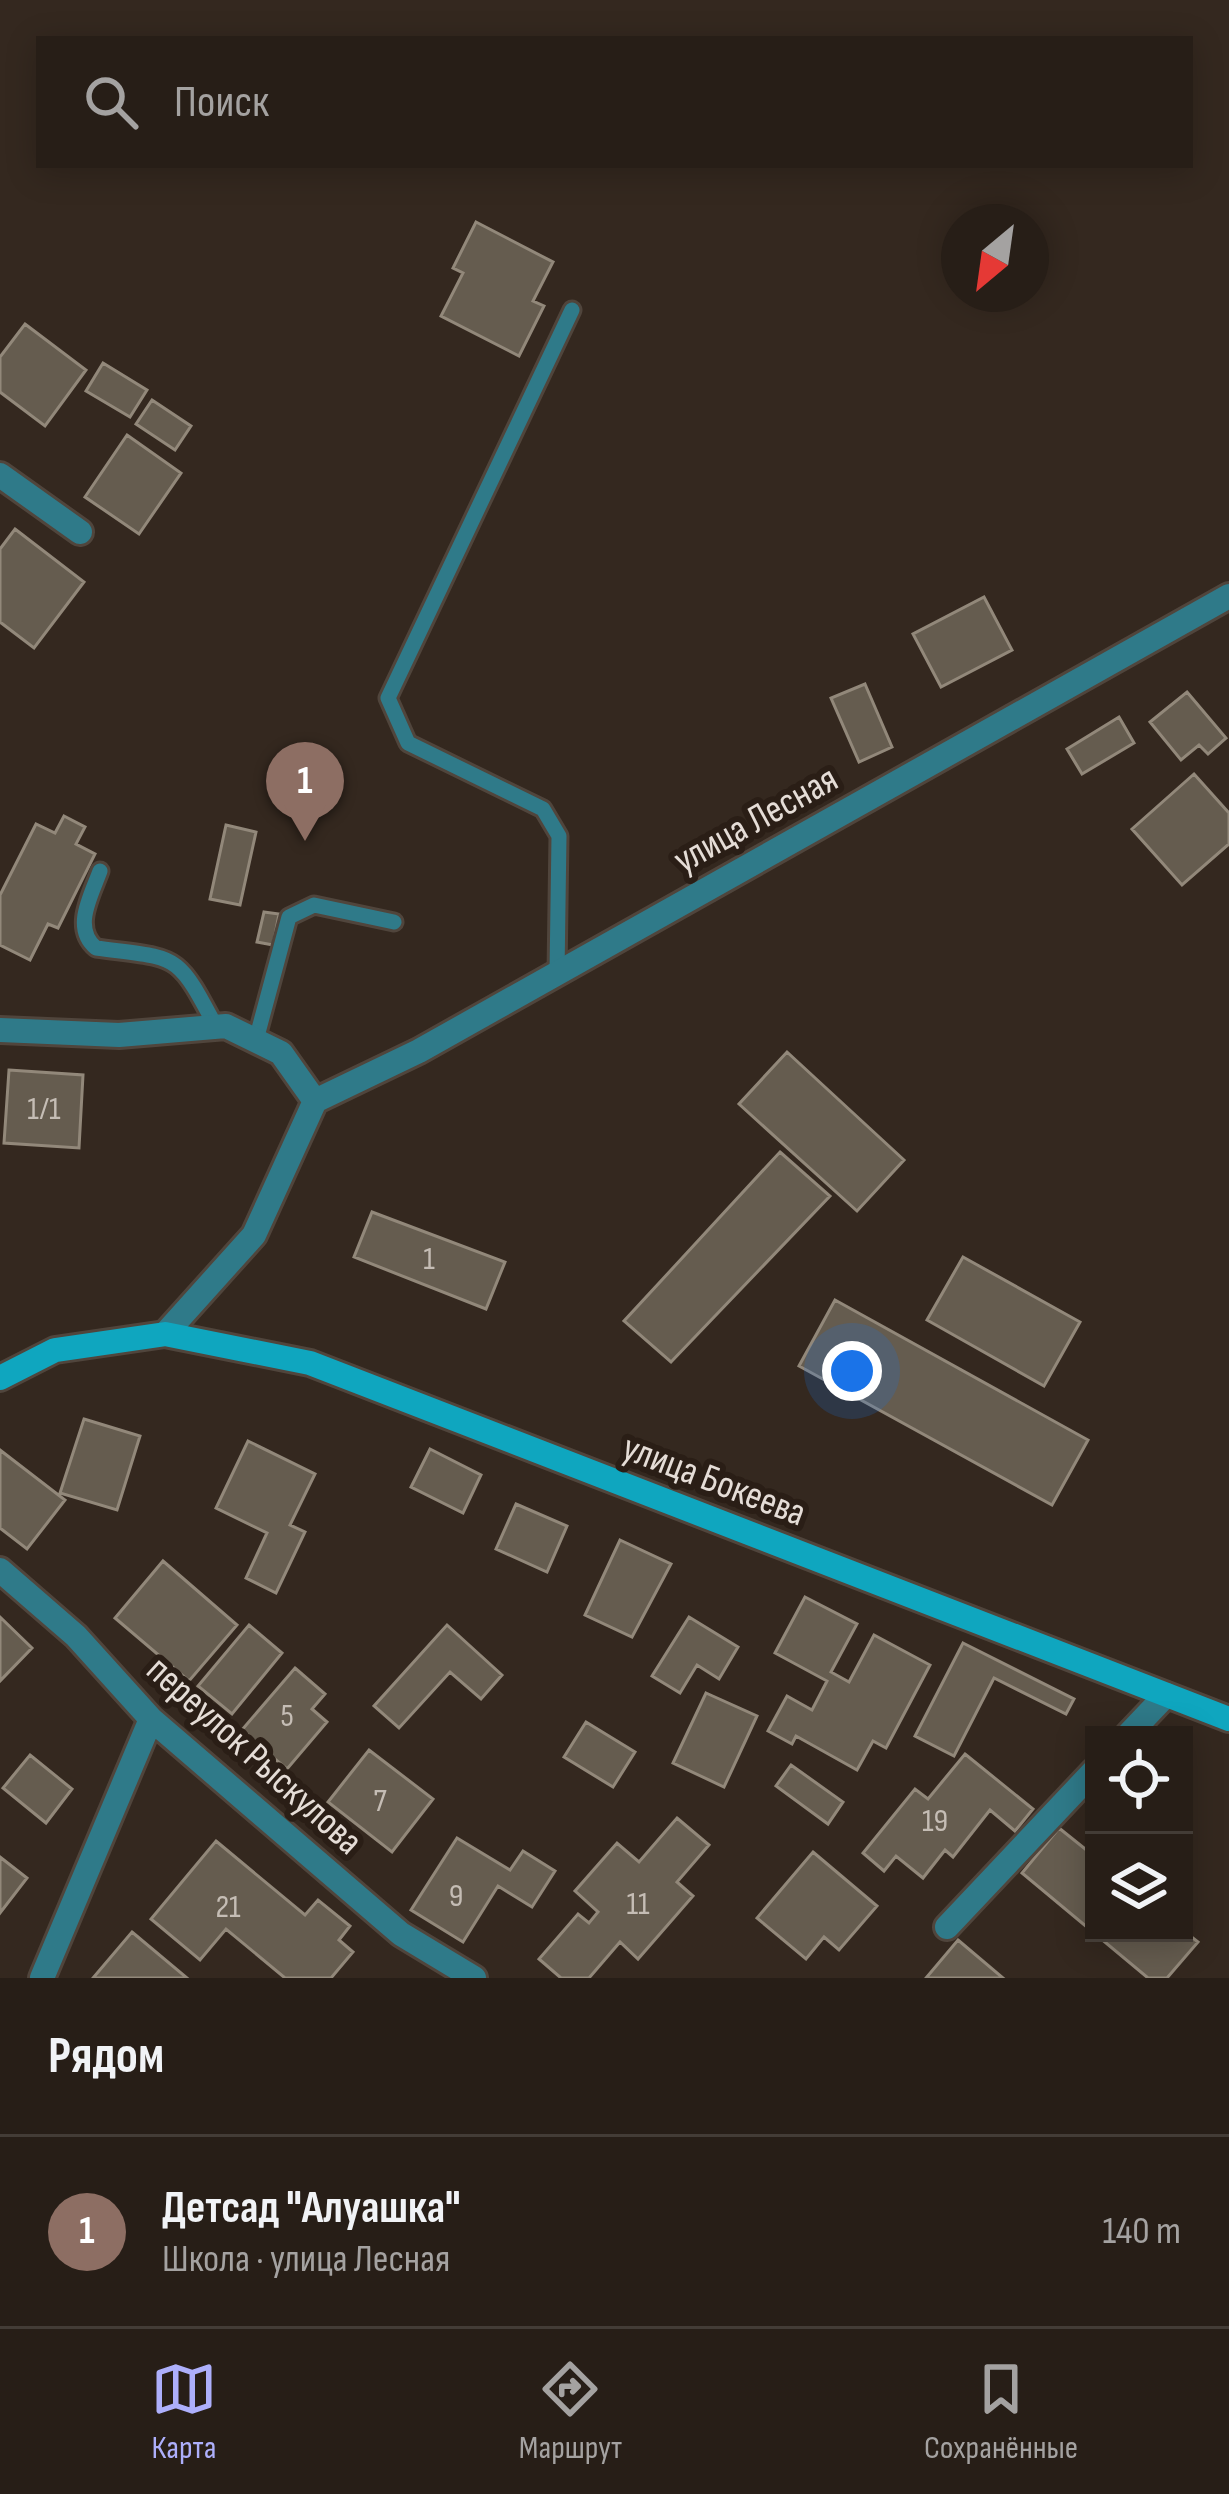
<!DOCTYPE html>
<html lang="ru">
<head>
<meta charset="utf-8">
<style>
  :root { --surface:#271e17; --page:#332b24; --text:#f1f3f6; --muted:#a4a2a1; --line:#433c36; --accent:#adaffb }
  body { margin:0; font-family:"Sofia Sans Condensed",sans-serif; background:var(--page); color:var(--text) }
  .controls { position:absolute; right:36px; bottom:36px; display:grid; overflow:hidden; border-radius:0px; box-shadow:0 6px 30px #0003 }
  .controls button { width:108px; height:108px; display:grid; place-items:center; padding:0; border:0; border-bottom:3px solid var(--line); background:var(--surface); color:var(--text); font:60px sans-serif }
  .compass { position:absolute; left:941px; top:204px; width:108px; height:108px; border-radius:50%; background:var(--surface); box-shadow:0 6px 30px #0003; rotate:209deg }
  .you { position:absolute; left:852px; top:1371px; width:42px; height:42px; margin:-30px; border:9px solid #fff; border-radius:50%; background:#1a73e8; box-shadow:0 0 0 18px #1a73e833 }
  .badge { display:grid; place-items:center; width:78px; height:78px; border-radius:50%; background:var(--accent); color:#fff; font-size:39px; font-weight:700 }
  .pin { position:absolute; translate:-50% -99px; filter:drop-shadow(0 3px 6px #0008) }
  .pin::after { content:''; position:absolute; top:63px; width:42px; height:36px; background:inherit; clip-path:polygon(0 0,100% 0,50% 100%) }
  .list { margin:0; padding:0; list-style:none }
  h2 { display:flex; justify-content:space-between; align-items:center; height:156px; margin:0; padding:0 48px; font-size:51px }
  h2 small { font-size:39px; font-weight:400; color:var(--muted) }
  .list li { display:grid; grid-template-columns:78px 1fr auto; gap:36px; align-items:center; box-sizing:border-box; height:192px; padding:0 48px; border-top:3px solid var(--line) }
  .list b { display:block; font-size:45px; white-space:nowrap }
  .list p { margin:0; font-size:39px; white-space:nowrap; color:var(--muted) }
  .list em { font-size:39px; font-style:normal; color:var(--muted) }
  .icon { flex:none; width:66px; height:66px; fill:none; stroke:currentColor; stroke-width:2; stroke-linecap:round; stroke-linejoin:round }
  .map { position:relative; flex:none; width:1229px; height:1978px; overflow:hidden }
  .search { position:absolute; background:var(--surface); box-shadow:0 6px 30px #0003; left:36px; right:36px; top:36px; height:132px; display:flex; align-items:center; gap:30px; box-sizing:border-box; padding:0 42px; border-radius:0px; color:var(--muted); font-size:45px }
  .sheet { height:348px; background:var(--surface) }
  nav { display:flex; justify-content:space-around; align-items:center; box-sizing:border-box; height:168px; border-top:3px solid var(--line); background:var(--surface); font-size:33px; color:var(--muted) }
  nav a { display:grid; justify-items:center; gap:6px }
  nav .on { color:var(--accent) }
  .map>svg:first-child { display:block }
</style>
</head>
<body>
<div class="map">
<svg width="1229" height="1978" viewBox="0 0 1229 1978">
  <rect width="100%" height="100%" fill="#34281f"/>
  <!-- building -->
  <path fill="#655c4f" stroke="#92887a" stroke-width="3" d="M476,222l77,40 -20,39 11,5 -25,50 -78,-40 22,-43 -10,-5z
    M25,324l61,46 -41,56 -45,-34v-35z
    M103,363l44,27 -17,27 -44,-26z
    M152,400l39,26 -16,24 -39,-26z
    M127,435l54,38 -42,61 -54,-37z
    M15,529l69,53 -50,66 -34,-26v-73z
    M984,597l28,53 -71,37 -28,-53z
    M865,684l27,63 -33,15 -28,-64z
    M1187,692l39,46 -18,16 -9,-9 -18,15 -31,-38z
    M1119,717l15,26 -52,31 -15,-25z
    M1194,774l35,39v31l-47,41 -50,-56z
    M64,816l21,11 -9,17 19,10 -37,74 -10,-4 -18,36 -30,-15v-50l36,-71 19,9z
    M226,825l30,7 -16,73 -30,-6z
    M264,912l15,2 -6,31 -16,-3z
    M787,1052l117,108 -47,51 -118,-107z
    M9,1070l74,5 -4,73 -75,-5z
    M780,1152l50,44 -159,166 -47,-41z
    M372,1212l133,50 -19,47 -132,-52z
    M963,1257l117,65 -36,64 -117,-66z
    M835,1300l253,140 -36,65 -253,-139z
    M84,1419l56,17 -23,74 -57,-17z
    M248,1441l67,33 -25,51 15,7 -29,61 -30,-15 21,-45 -51,-25z
    M430,1449l51,26 -18,38 -52,-26z
    M0,1450l65,50 -38,49 -27,-21z
    M516,1504l51,22 -20,46 -51,-23z
    M620,1540l51,24 -39,73 -47,-22z
    M163,1561l74,64 -48,56 -74,-63z
    M805,1597l52,27 -26,48 18,10 25,-47 56,30 -44,83 -13,-7 -16,29 -61,-34 -4,8 -24,-13 19,-35 25,14 15,-29 -52,-28z
    M0,1617l32,31 -32,33z
    M689,1617l49,30 -19,32 -22,-14 -17,28 -28,-17z
    M249,1625l33,28 -50,61 -34,-28z
    M447,1625l55,50 -21,24 -31,-27 -51,56 -25,-22z
    M963,1643l111,56 -8,15 -72,-36 -40,78 -39,-20z
    M295,1668l30,26 -13,15 15,13 -40,47 -46,-38z
    M706,1693l51,23 -33,71 -51,-24z
    M586,1722l49,30 -22,35 -49,-30z
    M369,1750l64,49 -41,53 -64,-50z
    M965,1754l68,55 -18,22 -25,-21 -37,47 -8,-7 -22,28 -27,-22 -12,15 -21,-18 52,-64 13,10z
    M30,1755l42,34 -26,34 -43,-35z
    M791,1765l52,37 -15,22 -52,-38z
    M677,1818l32,27 -32,37 16,14 -55,63 -18,-17 -31,36h-28l-22,-19 39,-45 11,9 9,-11 -23,-21 42,-48 22,19z
    M1059,1828l35,28v77l90,-2 14,11 -31,36h-19l-126,-105z
    M457,1838l53,32 13,-19 32,20 -23,36 -34,-21 -35,56 -52,-32z
    M216,1841l89,74 13,-15 32,26 -11,14 14,12 -22,26h-46l-59,-49 -26,31 -49,-41z
    M813,1852l64,54 -38,44 -15,-13 -18,22 -49,-41z
    M0,1857l27,21 -27,35z
    M132,1932l55,46h-94z
    M958,1940l45,38h-77z"/>
  <g fill="none" stroke-linecap="round" stroke-linejoin="round">
    <!-- lane casing -->
    <g stroke="#50453c" stroke-width="21">
      <path id="lane" d="M100,871c-9,25 -28,57 -4,77 83,11 80,3 120,79
        M557,973l2,-137 -16,-27 -135,-66 -20,-45 184,-388
        M256,1040l33,-123 25,-12 80,17"/>
    </g>
    <!-- street casing -->
    <g stroke="#50453c" stroke-width="30">
      <path id="street" d="M0,475l80,57
        M0,1030l119,5 107,-9 55,27 34,48 -61,134 -89,99
        M315,1101l104,-50 810,-455
        M0,1570l76,66 75,83 250,215 73,44
        M1128,1735l38,-40
        M947,1927l147,-156
        M42,1978l109,-259"/>
    </g>
    <!-- secondary casing -->
    <g stroke="#50453c" stroke-width="30">
      <path id="secondary" d="M0,1378l55,-28 110,-16 145,29 919,356"/>
    </g>
    <!-- lane -->
    <use href="#lane" stroke="#2f7a89" stroke-width="15"/>
    <!-- street -->
    <use href="#street" stroke="#2f7a89" stroke-width="24"/>
    <!-- secondary -->
    <use href="#secondary" stroke="#0fa6bf" stroke-width="24"/>
  </g>
  <g text-anchor="middle" dominant-baseline="central" stroke-width="12" stroke-linejoin="round" paint-order="stroke">
    <!-- number labels -->
    <g font-size="33" fill="#c5bdb5">
      <text x="44" y="1109">1/1</text>
      <text x="429" y="1259">1</text>
      <text x="287" y="1716">5</text>
      <text x="380" y="1801">7</text>
      <text x="935" y="1821">19</text>
      <text x="456" y="1896">9</text>
      <text x="638" y="1904">11</text>
      <text x="228" y="1907">21</text>
    </g>
    <!-- street labels -->
    <g font-size="39" fill="#e5ddd7" stroke="#2a1e16">
      <text transform="translate(756 820) rotate(-29)">улица Лесная</text>
      <text transform="translate(714 1481) rotate(21)">улица Бокеева</text>
      <text transform="translate(254 1756) rotate(42)">переулок Рыскулова</text>
    </g>
  </g>
</svg>
<div class="controls">
<button><svg class="icon" aria-label="locate" viewBox="0 0 24 24"><circle cx="12" cy="12" r="6"/><path d="M12 2v4M12 18v4M2 12h4M18 12h4"/></svg></button>
<button><svg class="icon" aria-label="layers" viewBox="0 0 24 24"><path d="M12 4l9 5-9 5-9-5zM3 14l9 5 9-5"/></svg></button>
</div>
<svg class="compass" viewBox="-18 -18 36 36"><path d="M0-13l5 13h-10z" fill="#e53935"/><path d="M0 13l5-13h-10z" fill="#a4a2a1"/></svg>
<div class="you"></div>
<div class="pin badge" style="left:305px;top:841px;background:#8d6e63">1</div>
<div class="search"><svg class="icon" aria-label="search" viewBox="0 0 24 24"><circle cx="10" cy="10" r="6"/><path d="M15 15l6 6"/></svg>Поиск</div>
</div>
<section class="sheet">
<h2>Рядом<small></small></h2>
<ul class="list">
<li><span class="badge" style="background:#8d6e63">1</span><div><b>Детсад &quot;Алуашка&quot;</b><p>Школа · улица Лесная</p></div><em>140 m</em></li>
</ul>
</section>
<nav>
<a class="on"><svg class="icon" aria-label="map" viewBox="0 0 24 24"><path d="M3 6l6-2 6 2 6-2v14l-6 2-6-2-6 2zM9 4v14M15 6v14"/></svg>Карта</a>
<a><svg class="icon" aria-label="directions" viewBox="0 0 24 24"><path d="M12 3l9 9-9 9-9-9zM9 14v-3h6M13 9l2 2-2 2"/></svg>Маршрут</a>
<a><svg class="icon" aria-label="saved" viewBox="0 0 24 24"><path d="M7 4h10v16l-5-4-5 4z"/></svg>Сохранённые</a>
</nav>
</body>
</html>
